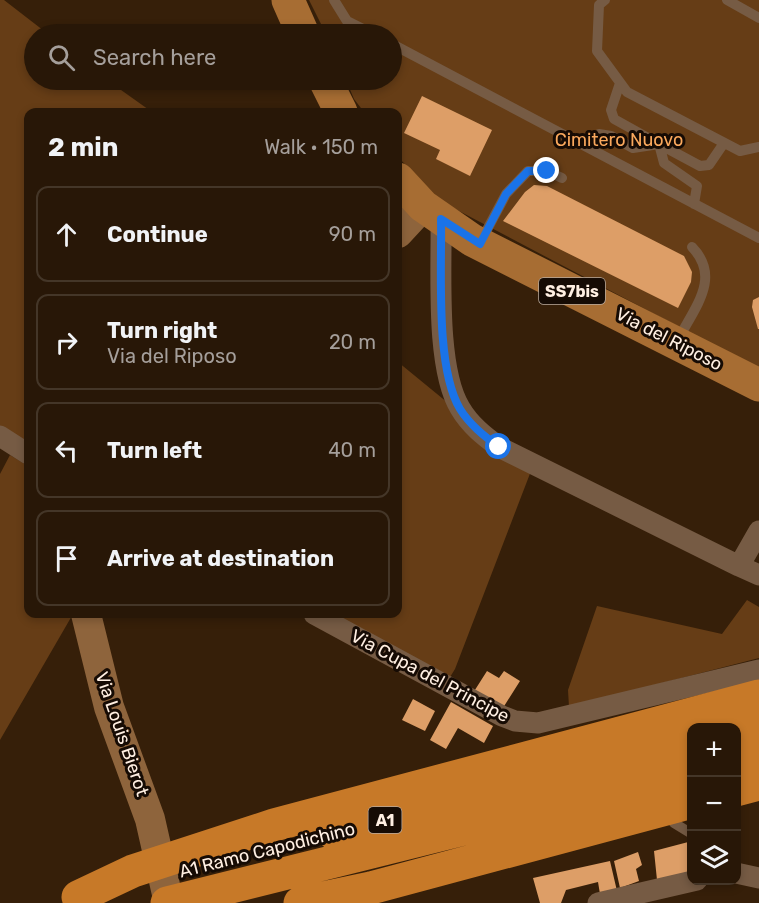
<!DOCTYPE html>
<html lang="en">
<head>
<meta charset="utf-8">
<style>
  :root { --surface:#281707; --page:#302011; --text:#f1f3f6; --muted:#a59f9b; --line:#443628 }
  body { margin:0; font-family:Rubik,sans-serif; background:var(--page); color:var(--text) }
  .controls { position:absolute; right:18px; bottom:18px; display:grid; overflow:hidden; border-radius:12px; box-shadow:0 3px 9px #0003 }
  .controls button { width:54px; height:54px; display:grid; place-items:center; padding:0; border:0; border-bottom:2px solid var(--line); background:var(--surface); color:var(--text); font:30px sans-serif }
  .stop { position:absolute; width:18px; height:18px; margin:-14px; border:4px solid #1a73e8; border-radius:50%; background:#fff }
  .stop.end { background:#1a73e8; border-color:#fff; box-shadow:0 2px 6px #0008 }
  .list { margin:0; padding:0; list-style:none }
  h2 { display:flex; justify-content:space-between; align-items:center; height:78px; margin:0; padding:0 24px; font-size:26px }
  h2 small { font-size:20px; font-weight:400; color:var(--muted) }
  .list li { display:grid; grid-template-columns:39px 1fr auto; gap:18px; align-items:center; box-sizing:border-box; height:96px; margin:0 12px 12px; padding:0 12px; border:2px solid var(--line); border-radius:12px }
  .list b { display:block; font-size:22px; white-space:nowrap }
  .list p { margin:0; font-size:20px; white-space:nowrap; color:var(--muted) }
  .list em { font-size:20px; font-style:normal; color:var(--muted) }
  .icon { flex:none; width:33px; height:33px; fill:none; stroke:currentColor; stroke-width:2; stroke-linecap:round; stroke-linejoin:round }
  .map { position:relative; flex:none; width:759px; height:903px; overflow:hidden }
  .search { position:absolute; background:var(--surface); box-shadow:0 3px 9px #0003; left:24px; top:24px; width:378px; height:66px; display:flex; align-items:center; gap:15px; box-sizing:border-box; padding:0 21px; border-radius:33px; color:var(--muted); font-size:22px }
  .panel { position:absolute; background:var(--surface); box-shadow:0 3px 9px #0003; left:24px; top:108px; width:378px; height:510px; border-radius:12px }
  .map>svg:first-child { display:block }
</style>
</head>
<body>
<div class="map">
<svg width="759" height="903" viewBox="0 0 759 903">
  <rect width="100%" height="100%" fill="#361f09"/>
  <!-- green -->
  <path fill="#663d16" d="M0,0h4l44,34h-14v46h73l45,32h-124v345l-28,-17z
    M309,0h450v369l-319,-168 -42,-44v-45h-34l-10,-13 -8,-19h46v-46h-66z
    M398,362l133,109 -76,198 -8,13 -124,-68h75z
    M10,455l18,11v148h45l-73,126v-266z
    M747,600l12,7v51l-190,49 -1,-17 29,-84 125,28z"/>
  <!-- building -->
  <path fill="#dd9e67" d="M422,96l70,34 -22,46 -34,-17 4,-9 -36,-17z
    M534,185l13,1 137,70 8,16 -1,10 -13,26 -175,-87 22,-29z
    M759,297v32h-1l-6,-22 1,-7z
    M487,671l12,7 5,-7 16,10 -19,30 -28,-18z
    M413,699l22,12 -10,20 -23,-11z
    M451,702l42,24 -9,17 -26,-15 -12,21 -16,-9z
    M692,841v30l-35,9 -3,-29z
    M638,852l4,13 -6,4 3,12 -19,7 -6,-27z
    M610,861l7,30 -17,3 -2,-12 -32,8 -5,13h-21l-7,-25z"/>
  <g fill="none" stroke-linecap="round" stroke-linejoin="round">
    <!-- lane -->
    <path stroke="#765b44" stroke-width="10" d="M334,0l13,21 26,13
      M605,0l-6,5 -2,46 30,41 113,59 19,-4
      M727,0l32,18
      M392,44l367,194
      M620,83l-9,27 3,9 45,25 5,19 33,23 -3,18
      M589,148l10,-14 12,2 22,12 26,-4 41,22 9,-1 15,-22
      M481,241l25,-47 22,-23h19l15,7
      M678,340c16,-32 44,-62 14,-93
      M674,823l18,11"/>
    <!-- street -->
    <path stroke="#765b44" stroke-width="21" d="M441,219c1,49 -6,148 19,189 10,17 24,28 39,39l240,119
      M0,436l28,18
      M759,531l-20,35 20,9
      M314,614l188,102 13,5 23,2 221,-53
      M736,873l23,5
      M598,903l99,-23"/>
    <!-- secondary -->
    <path stroke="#8e643c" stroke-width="30" d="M398,233l25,-27
      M86,614l23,93 41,112 19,84"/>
    <!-- primary -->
    <path stroke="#a76d33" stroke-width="33" d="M288,0l15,34
      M325,80l16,32
      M398,179l25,27 49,34 287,145"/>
    <!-- highway -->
    <path stroke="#c77928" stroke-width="33" d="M736,731l23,-6
      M736,761l23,-6
      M736,790l23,-6
      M333,833l359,-91
      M78,897l55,-26 141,-46 485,-129
      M167,903l525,-131
      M300,903l71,-15 321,-86"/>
  </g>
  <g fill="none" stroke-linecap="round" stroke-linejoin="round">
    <!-- route -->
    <path stroke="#1a73e8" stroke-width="8" d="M499,447c-15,-11 -29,-22 -39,-38 -25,-42 -18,-141 -19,-190l39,25 26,-50 22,-23h19"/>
  </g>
  <g text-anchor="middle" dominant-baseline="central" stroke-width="6" stroke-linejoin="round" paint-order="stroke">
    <!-- shield labels -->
    <g fill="#160b04" stroke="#b9ab9f" stroke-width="1.5">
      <rect x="539" y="278" width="66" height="26" rx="4.5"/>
      <rect x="368.5" y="807" width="33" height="26" rx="4.5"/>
    </g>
    <g font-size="16" font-weight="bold" fill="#ffefe2">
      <text x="572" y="291">SS7bis</text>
      <text x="385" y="820">A1</text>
    </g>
    <!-- park labels -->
    <g font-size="18" fill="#fba95d" stroke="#160b04">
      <text x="619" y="140">Cimitero Nuovo</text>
    </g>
    <!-- street labels -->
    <g font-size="18" fill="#ffefe2" stroke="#160b04">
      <text transform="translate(669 339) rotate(27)">Via del Riposo</text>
      <text transform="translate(430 676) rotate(28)">Via Cupa del Principe</text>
      <text transform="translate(122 734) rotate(71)">Via Louis Bierot</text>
      <text transform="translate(267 850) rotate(-14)">A1 Ramo Capodichino</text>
    </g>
  </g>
</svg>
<div class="controls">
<button>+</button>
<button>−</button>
<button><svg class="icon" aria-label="layers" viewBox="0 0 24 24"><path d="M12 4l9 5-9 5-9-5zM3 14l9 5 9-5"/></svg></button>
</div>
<div class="stop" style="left:499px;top:447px"></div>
<div class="stop end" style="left:547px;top:171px"></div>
<div class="search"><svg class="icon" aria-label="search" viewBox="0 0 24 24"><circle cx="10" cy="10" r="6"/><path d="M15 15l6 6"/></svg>Search here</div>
<section class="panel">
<h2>2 min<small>Walk · 150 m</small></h2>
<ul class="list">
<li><svg class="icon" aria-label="ahead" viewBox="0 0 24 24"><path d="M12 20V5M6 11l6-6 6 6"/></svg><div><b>Continue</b></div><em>90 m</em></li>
<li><svg class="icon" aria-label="right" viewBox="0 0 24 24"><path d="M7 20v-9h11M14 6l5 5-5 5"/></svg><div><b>Turn right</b><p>Via del Riposo</p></div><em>20 m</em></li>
<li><svg class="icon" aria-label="left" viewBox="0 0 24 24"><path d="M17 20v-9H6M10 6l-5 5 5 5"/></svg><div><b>Turn left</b></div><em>40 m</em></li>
<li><svg class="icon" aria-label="arrive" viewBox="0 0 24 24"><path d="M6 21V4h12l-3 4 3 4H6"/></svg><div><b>Arrive at destination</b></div></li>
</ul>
</section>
</div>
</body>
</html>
